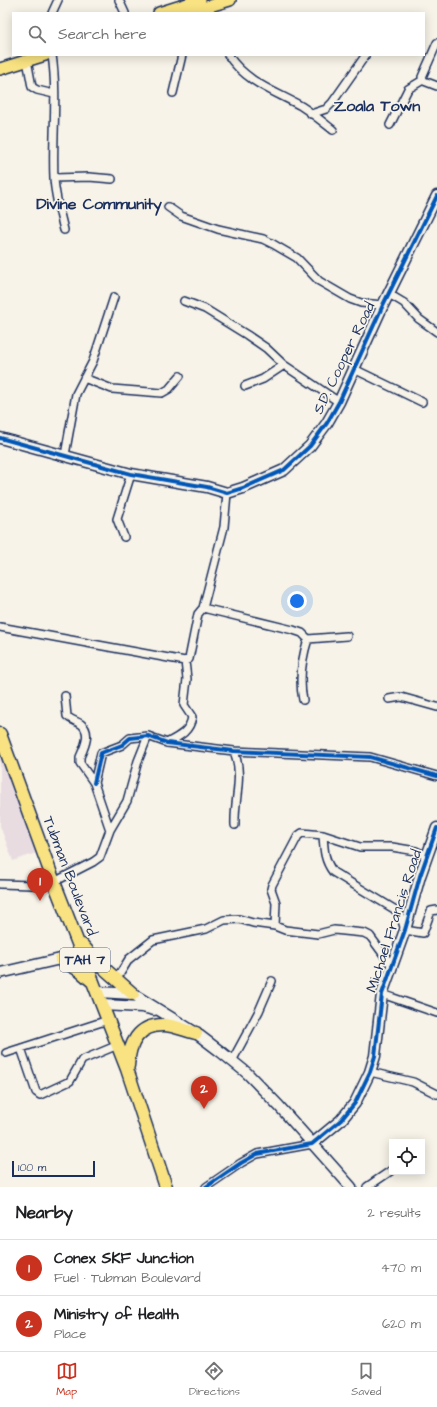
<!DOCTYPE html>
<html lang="en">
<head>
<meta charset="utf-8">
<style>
  :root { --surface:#fff; --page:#f6f6f6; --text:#202124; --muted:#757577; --line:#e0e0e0; --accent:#c8321e }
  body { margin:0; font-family:"Architects Daughter",sans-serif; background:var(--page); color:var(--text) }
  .controls { position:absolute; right:12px; bottom:12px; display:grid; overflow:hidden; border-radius:0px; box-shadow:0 2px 10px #0003 }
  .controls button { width:36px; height:36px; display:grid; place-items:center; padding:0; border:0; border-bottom:1px solid var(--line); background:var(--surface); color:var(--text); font:20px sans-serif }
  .scale { position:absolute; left:12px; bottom:10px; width:83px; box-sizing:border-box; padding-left:4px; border:2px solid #1b2f5e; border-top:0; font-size:11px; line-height:14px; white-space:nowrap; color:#1b2f5e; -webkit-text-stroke:3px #f7f3e8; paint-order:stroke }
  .you { position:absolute; left:297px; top:601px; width:14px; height:14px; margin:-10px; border:3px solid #fff; border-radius:50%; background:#1a73e8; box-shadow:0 0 0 6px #1a73e833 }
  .badge { display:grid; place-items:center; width:26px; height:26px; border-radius:50%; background:var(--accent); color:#fff; font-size:13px; font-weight:700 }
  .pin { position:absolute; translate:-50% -33px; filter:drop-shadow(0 1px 2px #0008) }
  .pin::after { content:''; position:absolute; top:21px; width:14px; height:12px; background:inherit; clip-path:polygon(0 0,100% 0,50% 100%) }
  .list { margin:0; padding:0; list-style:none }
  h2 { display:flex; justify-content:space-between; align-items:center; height:52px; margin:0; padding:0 16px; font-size:17px }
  h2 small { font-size:13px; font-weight:400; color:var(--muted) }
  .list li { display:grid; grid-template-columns:26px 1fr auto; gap:12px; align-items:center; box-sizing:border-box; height:56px; padding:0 16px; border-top:1px solid var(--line) }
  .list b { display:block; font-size:15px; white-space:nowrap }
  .list p { margin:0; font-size:13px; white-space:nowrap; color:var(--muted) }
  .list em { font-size:13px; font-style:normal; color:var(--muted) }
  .icon { flex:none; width:22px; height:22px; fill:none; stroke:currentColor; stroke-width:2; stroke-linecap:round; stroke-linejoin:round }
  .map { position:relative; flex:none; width:437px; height:1187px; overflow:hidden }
  .search { position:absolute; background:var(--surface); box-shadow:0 2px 10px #0003; left:12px; right:12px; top:12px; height:44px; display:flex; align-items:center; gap:10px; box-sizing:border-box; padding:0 14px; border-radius:0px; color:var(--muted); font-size:15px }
  .sheet { height:164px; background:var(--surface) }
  nav { display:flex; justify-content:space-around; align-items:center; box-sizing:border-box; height:56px; border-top:1px solid var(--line); background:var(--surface); font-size:11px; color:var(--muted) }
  nav a { display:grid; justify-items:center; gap:2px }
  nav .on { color:var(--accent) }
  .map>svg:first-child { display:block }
</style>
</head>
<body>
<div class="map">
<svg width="437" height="1187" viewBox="0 0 437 1187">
  <rect width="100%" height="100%" fill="#f7f3e8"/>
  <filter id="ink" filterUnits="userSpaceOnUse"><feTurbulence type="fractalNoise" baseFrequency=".025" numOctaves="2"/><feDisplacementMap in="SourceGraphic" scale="8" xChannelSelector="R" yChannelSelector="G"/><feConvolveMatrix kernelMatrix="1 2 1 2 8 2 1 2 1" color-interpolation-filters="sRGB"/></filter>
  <g filter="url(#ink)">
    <!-- built -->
    <path fill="#e9dce1" d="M0,752l39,100 -26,9 -13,-35z"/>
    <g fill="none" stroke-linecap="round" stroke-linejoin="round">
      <!-- street casing -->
      <g stroke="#1b2f5e" stroke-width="10">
        <path id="street" d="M119,0l6,13
          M52,13l6,-13
          M437,43l-15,34 2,4 13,5
          M52,55c6,41 0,82 2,123 1,18 6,35 10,52
          M228,55c18,27 46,36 73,51 11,7 22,16 32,24
          M27,60l5,27 5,3 17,4
          M173,93l9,-38
          M311,114l15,-5 6,-6 33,-47
          M390,125l18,-36 15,-9
          M54,178l35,-1 23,2
          M168,207l13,9 37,13 45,10 10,5 24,14 22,23 31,18 11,4 22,2
          M389,294l15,9 15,16 18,13
          M184,301l21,8 42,26 19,13 18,17 55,37
          M354,369l68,33
          M84,378l28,11 50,4 7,-4 11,-13
          M245,386l18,-7 21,-14
          M65,455l11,-61 17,-33 21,-64
          M124,537l-7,-18 14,-45
          M203,608l90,22 9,3 6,6 39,-3
          M0,627l185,34 4,-2 9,-45 5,-6 21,-81 3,-34
          M389,699l12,-2 36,10
          M303,700c-4,-19 -1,-42 5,-61
          M167,743c13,-7 23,-12 25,-26l-8,-12 3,-26 -2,-18
          M234,751c10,26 0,47 1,74
          M94,783l7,-30 21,-8 8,-7 18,-2 19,7 67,8 136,6 67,19
          M110,830l17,-29 11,-40 10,-25
          M323,835c1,14 1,25 10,37l61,37 6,6 5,15 18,3 8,-22 6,-1
          M0,884l32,1 22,-3 39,-20 7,-5 10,-27 -16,-47 -14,-20v-6c4,-9 12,-25 1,-33 -5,-3 -10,-4 -14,-8l-2,-20
          M275,926l1,-23 -5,-14 1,-4 26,-49 4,-3 21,2 37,12h32l24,4 11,5
          M116,980l13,-21 24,-19 53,-11 18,-9 15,-1 14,4 22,3 10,4 33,4 16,-4 30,3 6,3 22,30
          M382,994l55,19
          M21,1048l15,44 4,3 30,-14 12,-21 36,-15
          M6,1053l102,-33
          M232,1061l27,-50 13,-30
          M370,1072l43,10 24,12
          M206,1187l35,-24 16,-9 55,-10
          M367,1187l25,-17"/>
      </g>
      <!-- secondary casing -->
      <g stroke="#1b2f5e" stroke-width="13">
        <path id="secondary" d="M0,438l131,36 76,13 20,6 16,-5 41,-18 26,-24 17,-23 12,-21 44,-97 54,-109
          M0,973l82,-19
          M98,992l35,2 63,39 25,19 26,21 32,33 72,81
          M103,1005l39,2 12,3
          M312,1144l29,-24 14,-17 15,-31 5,-16 7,-62 23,-64 15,-54 17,-48"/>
      </g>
      <!-- primary casing -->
      <g stroke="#1b2f5e" stroke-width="14">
        <path id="primary" d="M159,13l41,-13
          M186,13l44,-13
          M0,69l45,-14"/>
      </g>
      <!-- highway casing -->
      <g stroke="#1b2f5e" stroke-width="15">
        <path id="highway" d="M0,734l54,148 73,187 39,118
          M82,945l16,18 35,31
          M61,960l18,10 14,12
          M128,1066c1,-22 10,-41 35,-41 11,0 23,6 33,8"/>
      </g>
      <!-- street -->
      <use href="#street" stroke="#f7f3e8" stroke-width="7"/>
      <!-- secondary -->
      <use href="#secondary" stroke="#f7f3e8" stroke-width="10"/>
      <!-- primary -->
      <use href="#primary" stroke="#f8e281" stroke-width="11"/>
      <!-- highway -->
      <use href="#highway" stroke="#f8e281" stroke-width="12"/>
      <!-- cycleway casing -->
      <g stroke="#f7f3e8" stroke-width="6">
        <path id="cycleway" d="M0,438l131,36 76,13 20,6 16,-5 41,-18 26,-24 17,-23 12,-21 44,-97 54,-109
          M94,783l7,-30 21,-8 8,-7 18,-2 19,7 67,8 136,6 67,19
          M206,1187l35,-24 16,-9 55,-10 29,-24 14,-17 15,-31 5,-16 7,-62 23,-64 15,-54 17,-48"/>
      </g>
      <!-- cycleway -->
      <use href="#cycleway" stroke="#0057b8" stroke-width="4"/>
    </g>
  </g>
  <g text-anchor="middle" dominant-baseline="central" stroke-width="3.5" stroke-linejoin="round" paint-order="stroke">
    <!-- shield labels -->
    <rect fill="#f7f3e8" stroke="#5d6a87" stroke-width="1" x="60" y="948" width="50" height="24" rx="3"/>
    <g font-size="14" font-weight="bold" fill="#1b2f5e">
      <text x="85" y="960">TAH 7</text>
    </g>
    <!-- street labels -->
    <g font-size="15" fill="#1b2f5e" stroke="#f7f3e8">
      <text transform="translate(344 358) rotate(-64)">S.D. Cooper Road</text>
      <text transform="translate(70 876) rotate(69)">Tubman Boulevard</text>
      <text transform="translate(394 921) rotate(-72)">Michael Francis Road</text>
    </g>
    <!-- neighbourhood labels -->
    <g font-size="16" font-weight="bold" fill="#1b2f5e" stroke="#f7f3e8">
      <text x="377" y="106">Zoala Town</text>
      <text x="99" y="204">Divine Community</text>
    </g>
  </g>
</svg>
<div class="controls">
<button><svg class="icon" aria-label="locate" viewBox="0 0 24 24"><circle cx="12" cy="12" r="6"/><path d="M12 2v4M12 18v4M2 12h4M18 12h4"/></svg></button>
</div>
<div class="scale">100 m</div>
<div class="you"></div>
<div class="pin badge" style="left:40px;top:901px">1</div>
<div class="pin badge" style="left:204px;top:1109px">2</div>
<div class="search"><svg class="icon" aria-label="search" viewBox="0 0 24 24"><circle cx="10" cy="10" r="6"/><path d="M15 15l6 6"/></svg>Search here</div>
</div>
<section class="sheet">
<h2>Nearby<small>2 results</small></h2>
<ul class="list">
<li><span class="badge">1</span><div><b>Conex SKF Junction</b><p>Fuel · Tubman Boulevard</p></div><em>470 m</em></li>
<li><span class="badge">2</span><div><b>Ministry of Health</b><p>Place</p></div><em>620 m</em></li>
</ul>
</section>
<nav>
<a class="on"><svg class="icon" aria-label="map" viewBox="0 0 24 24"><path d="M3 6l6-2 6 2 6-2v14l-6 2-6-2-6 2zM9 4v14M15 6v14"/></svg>Map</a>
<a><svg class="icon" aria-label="directions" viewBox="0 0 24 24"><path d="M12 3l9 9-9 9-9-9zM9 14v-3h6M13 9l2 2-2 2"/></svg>Directions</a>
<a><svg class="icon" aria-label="saved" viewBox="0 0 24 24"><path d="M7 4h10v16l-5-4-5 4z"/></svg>Saved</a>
</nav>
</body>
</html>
